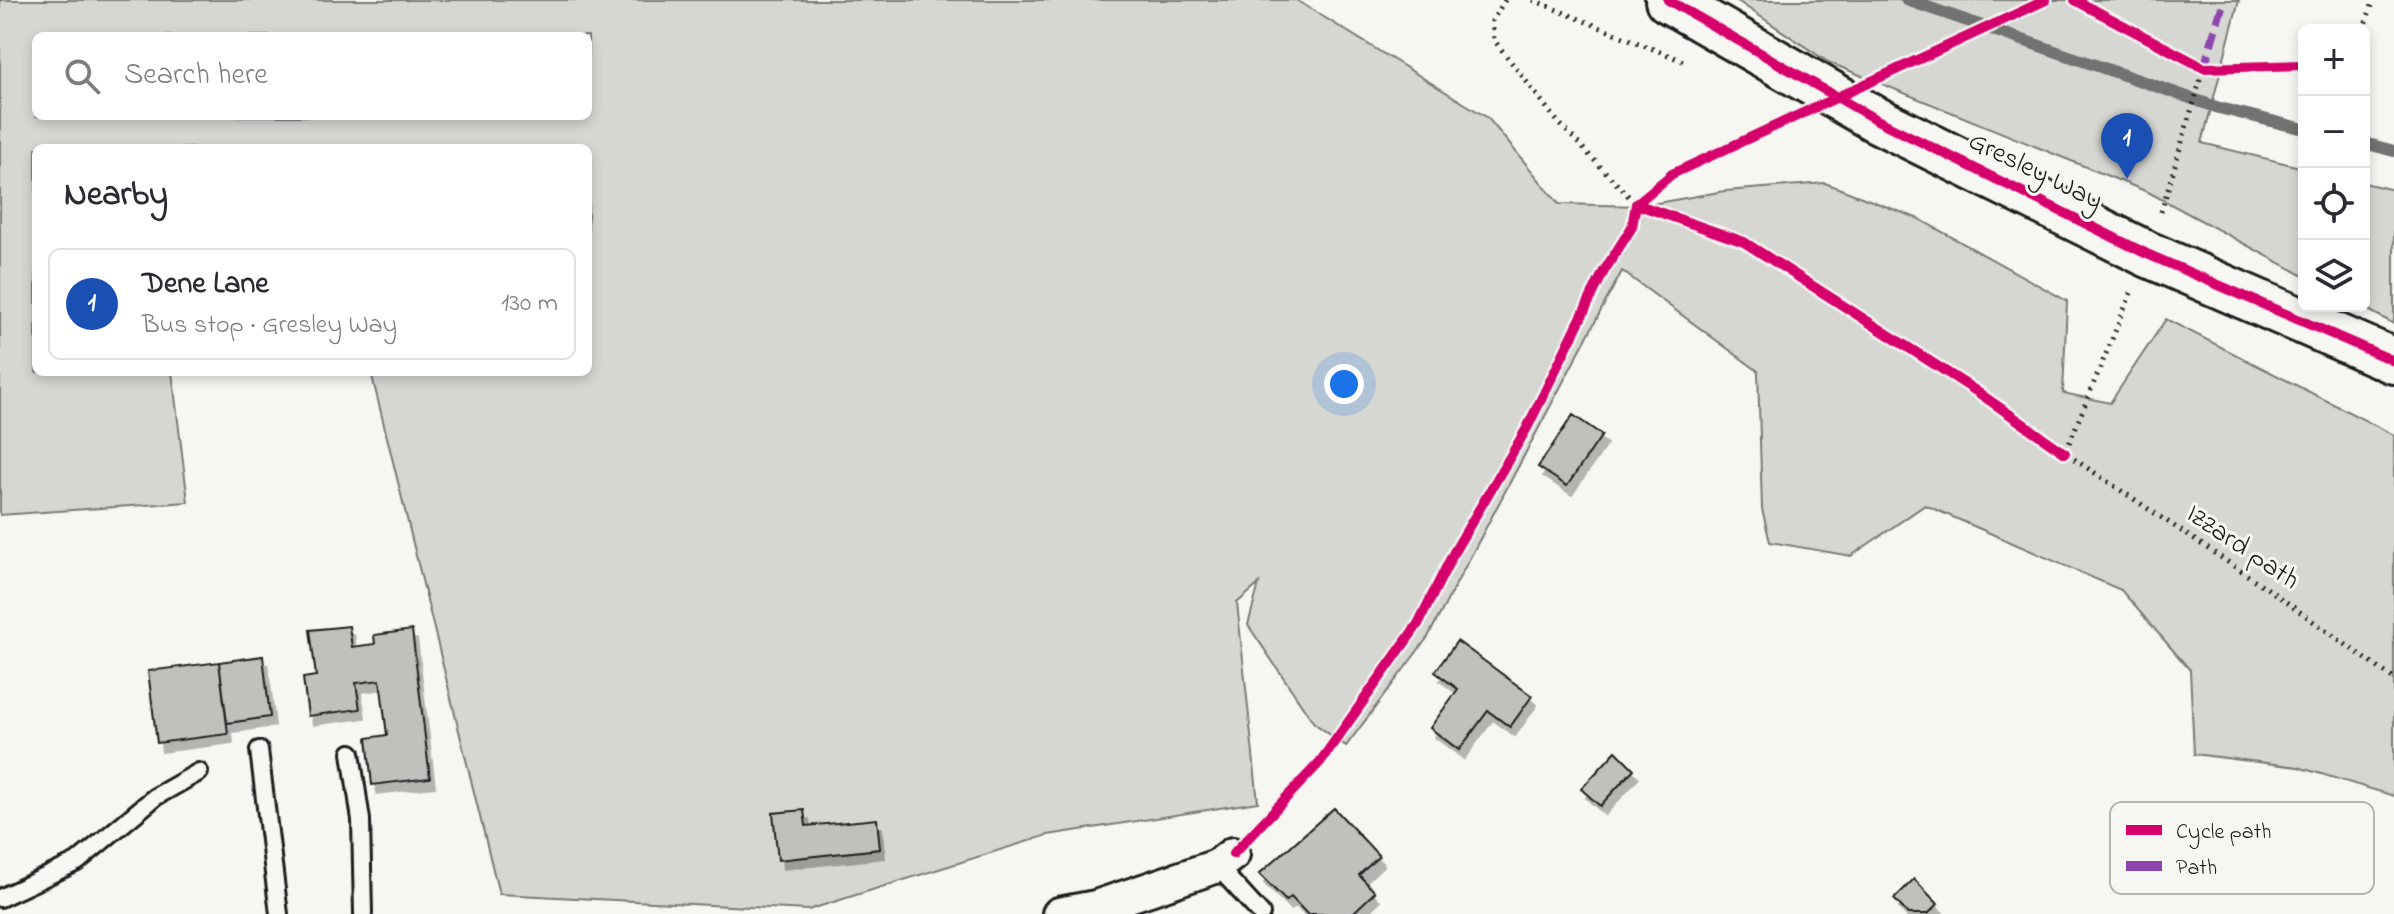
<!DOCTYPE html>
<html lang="en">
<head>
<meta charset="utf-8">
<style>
  :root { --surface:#fff; --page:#f7f7f7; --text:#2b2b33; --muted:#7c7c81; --line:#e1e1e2; --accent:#d1495b }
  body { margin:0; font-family:"Indie Flower",sans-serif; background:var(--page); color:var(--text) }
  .controls { position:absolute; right:24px; top:24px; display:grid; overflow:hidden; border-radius:12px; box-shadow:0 4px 12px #0003 }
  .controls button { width:72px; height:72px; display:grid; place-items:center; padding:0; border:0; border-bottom:2px solid var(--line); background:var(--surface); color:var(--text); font:40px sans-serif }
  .you { position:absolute; left:1344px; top:384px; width:28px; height:28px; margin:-20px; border:6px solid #fff; border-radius:50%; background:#1a73e8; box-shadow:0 0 0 12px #1a73e833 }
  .badge { display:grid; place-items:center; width:52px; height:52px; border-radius:50%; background:var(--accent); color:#fff; font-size:26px; font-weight:700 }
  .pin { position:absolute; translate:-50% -66px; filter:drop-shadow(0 2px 4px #0008) }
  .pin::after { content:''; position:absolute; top:42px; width:28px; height:24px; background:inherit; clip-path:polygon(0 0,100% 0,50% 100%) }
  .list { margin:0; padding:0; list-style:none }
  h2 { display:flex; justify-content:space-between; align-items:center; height:104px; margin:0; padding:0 32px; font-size:34px }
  h2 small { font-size:26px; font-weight:400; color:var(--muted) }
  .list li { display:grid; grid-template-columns:52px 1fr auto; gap:24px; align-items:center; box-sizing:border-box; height:112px; margin:0 16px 16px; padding:0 16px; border:2px solid var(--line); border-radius:12px }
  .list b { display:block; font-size:30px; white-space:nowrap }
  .list p { margin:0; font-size:26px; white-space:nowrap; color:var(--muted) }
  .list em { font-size:26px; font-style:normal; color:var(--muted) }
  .icon { flex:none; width:44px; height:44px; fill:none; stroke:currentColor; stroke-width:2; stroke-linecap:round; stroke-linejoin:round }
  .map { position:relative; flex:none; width:2394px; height:914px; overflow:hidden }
  .search { position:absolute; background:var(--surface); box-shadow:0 4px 12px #0003; left:32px; top:32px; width:560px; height:88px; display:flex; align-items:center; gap:20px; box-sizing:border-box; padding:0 28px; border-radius:12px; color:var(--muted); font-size:30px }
  .panel { position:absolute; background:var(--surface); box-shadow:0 4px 12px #0003; left:32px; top:144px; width:560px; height:232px; border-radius:12px }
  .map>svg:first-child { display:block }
</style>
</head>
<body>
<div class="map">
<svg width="2394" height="914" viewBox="0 0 2394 914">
  <defs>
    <filter id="shadow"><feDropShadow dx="5" dy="9" stdDeviation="0" flood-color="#0004"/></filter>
  </defs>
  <rect width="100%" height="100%" fill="#f6f6f2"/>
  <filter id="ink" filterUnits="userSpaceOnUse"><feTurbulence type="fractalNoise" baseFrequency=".0125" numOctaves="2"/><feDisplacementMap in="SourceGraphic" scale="16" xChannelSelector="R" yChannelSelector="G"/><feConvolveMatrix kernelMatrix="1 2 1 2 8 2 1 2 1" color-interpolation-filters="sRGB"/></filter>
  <g filter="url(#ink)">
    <!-- green -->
    <path fill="#d6d6d2" stroke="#797977" stroke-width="2" fill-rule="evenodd" d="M0,0h1296l192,118 71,86 81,2 85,-15 100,-8 94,36 148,82 -4,92 47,10 56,-84 228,116v361l-96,-29 -104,-13 -4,-84 -69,-80 -196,-85 -74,51 -81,-14 -8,-33 -4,-138 -136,-100 -194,366 -82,109 -32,-23 -66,-98 11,-41 -22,19 21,199 -210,33 -240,75 -309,-16 -128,-522h217v-224h-552v224h136l16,130 -188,13zM36,36h552v80h-552z
      M1736,0h503l-37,143 102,25v108l-154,-83 -322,-131z
      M2364,183l30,7v134l-33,-18h3z"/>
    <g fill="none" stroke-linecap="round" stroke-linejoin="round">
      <!-- stream -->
      <path stroke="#727271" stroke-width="12" d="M1907,0l312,108 85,21
        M2364,143l30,8"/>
    </g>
    <!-- building -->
    <path fill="#c0c0bd" stroke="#1c1c1c" stroke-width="2" filter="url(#shadow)" d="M1573,415l29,20 -35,51 -29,-19z
      M349,626l3,21 23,-3 -1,-9 38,-5 18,148 -58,7 -5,-47 20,-3 -7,-55 -24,3 4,26 -52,7 -5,-38 13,-2 -6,-46z
      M1457,641l75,55 -22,31 -22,-16 -29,39 -29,-22 28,-39 -23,-17z
      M263,656l7,61 -43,6 -8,-61z
      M219,662l9,72 -71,9 -9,-72z
      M1616,751l18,18 -34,37 -19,-17z
      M1334,808l45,48 -20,19 16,17 -23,22h-45l-16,-17 -5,4 -27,-27z
      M804,810l2,16 71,-7 3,30 -102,11 -5,-47z
      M1914,879l24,25 -10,10h-20l-14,-15z"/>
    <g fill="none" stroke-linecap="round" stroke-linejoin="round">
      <!-- lane casing -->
      <g stroke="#1c1c1c" stroke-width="22">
        <path id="lane" d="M259,750l20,164
          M351,753l10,67 2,94
          M1217,866l44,48
          M0,898l77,-36 78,-65 44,-25"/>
      </g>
      <!-- street casing -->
      <g stroke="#1c1c1c" stroke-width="38">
        <path id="street" d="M1059,914l37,-7 121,-41 16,-12"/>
      </g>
      <!-- secondary casing -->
      <g stroke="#1c1c1c" stroke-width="50">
        <path id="secondary" d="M1668,0l207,119 272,135 247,107"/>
      </g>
      <!-- path -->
      <path stroke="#1c1c1c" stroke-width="5" stroke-dasharray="2 6" stroke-linecap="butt" d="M1505,0l-13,21 2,19 64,82 78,82
        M1533,0l152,62
        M2363,30l11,-30
        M2161,212l43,-144
        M2131,293l-66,160 203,136 126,90"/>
      <!-- lane -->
      <use href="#lane" stroke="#f6f6f2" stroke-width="16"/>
      <!-- street -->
      <use href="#street" stroke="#f6f6f2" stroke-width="32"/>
      <!-- secondary -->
      <use href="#secondary" stroke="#f6f6f2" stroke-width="44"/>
      <!-- quiet -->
      <path stroke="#8e44ad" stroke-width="8" stroke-dasharray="16 8" stroke-linecap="butt" d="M2204,68l20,-68"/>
      <!-- cycleway casing -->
      <g stroke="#f6f6f2" stroke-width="15">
        <path id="cycleway" d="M1668,0l207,119 272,135 247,107
          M2075,0l129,68 100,-3
          M1636,204l108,38 232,149 89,62
          M1233,854l87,-92 98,-138 36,-72 73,-124 77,-157 28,-44 4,-23 36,-30 374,-174"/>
      </g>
      <!-- cycleway -->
      <use href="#cycleway" stroke="#d6006c" stroke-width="10"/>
    </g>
  </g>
  <g text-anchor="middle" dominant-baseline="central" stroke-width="6" stroke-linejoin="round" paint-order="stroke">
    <!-- street labels -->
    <g font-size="28" fill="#1c1c1c" stroke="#f6f6f2">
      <text transform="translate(2035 172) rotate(26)">Gresley Way</text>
      <text transform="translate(2242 548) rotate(34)">Izzard path</text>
    </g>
  </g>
  <!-- legend -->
  <rect x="2110" y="802" width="264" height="92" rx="12" fill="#f6f6f2" stroke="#b5b5b2" stroke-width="2"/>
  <rect x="2126" y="825" width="36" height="10" fill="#d6006c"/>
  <rect x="2126" y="861" width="36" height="10" fill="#8e44ad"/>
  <g font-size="22" fill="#1c1c1c">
    <text x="2176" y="838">Cycle path</text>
    <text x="2176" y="874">Path</text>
  </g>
</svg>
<div class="controls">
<button>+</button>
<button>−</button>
<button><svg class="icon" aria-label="locate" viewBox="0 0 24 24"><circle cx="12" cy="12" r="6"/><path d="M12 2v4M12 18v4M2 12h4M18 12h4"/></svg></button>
<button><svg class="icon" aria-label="layers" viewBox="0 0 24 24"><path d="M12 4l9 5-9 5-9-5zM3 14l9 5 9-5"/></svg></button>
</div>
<div class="you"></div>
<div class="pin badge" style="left:2127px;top:179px;background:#1a4fb4">1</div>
<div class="search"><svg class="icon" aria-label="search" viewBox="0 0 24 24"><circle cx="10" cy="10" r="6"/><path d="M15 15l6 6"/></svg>Search here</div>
<section class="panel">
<h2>Nearby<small></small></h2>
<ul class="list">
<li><span class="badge" style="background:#1a4fb4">1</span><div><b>Dene Lane</b><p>Bus stop · Gresley Way</p></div><em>130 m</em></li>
</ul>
</section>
</div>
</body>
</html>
